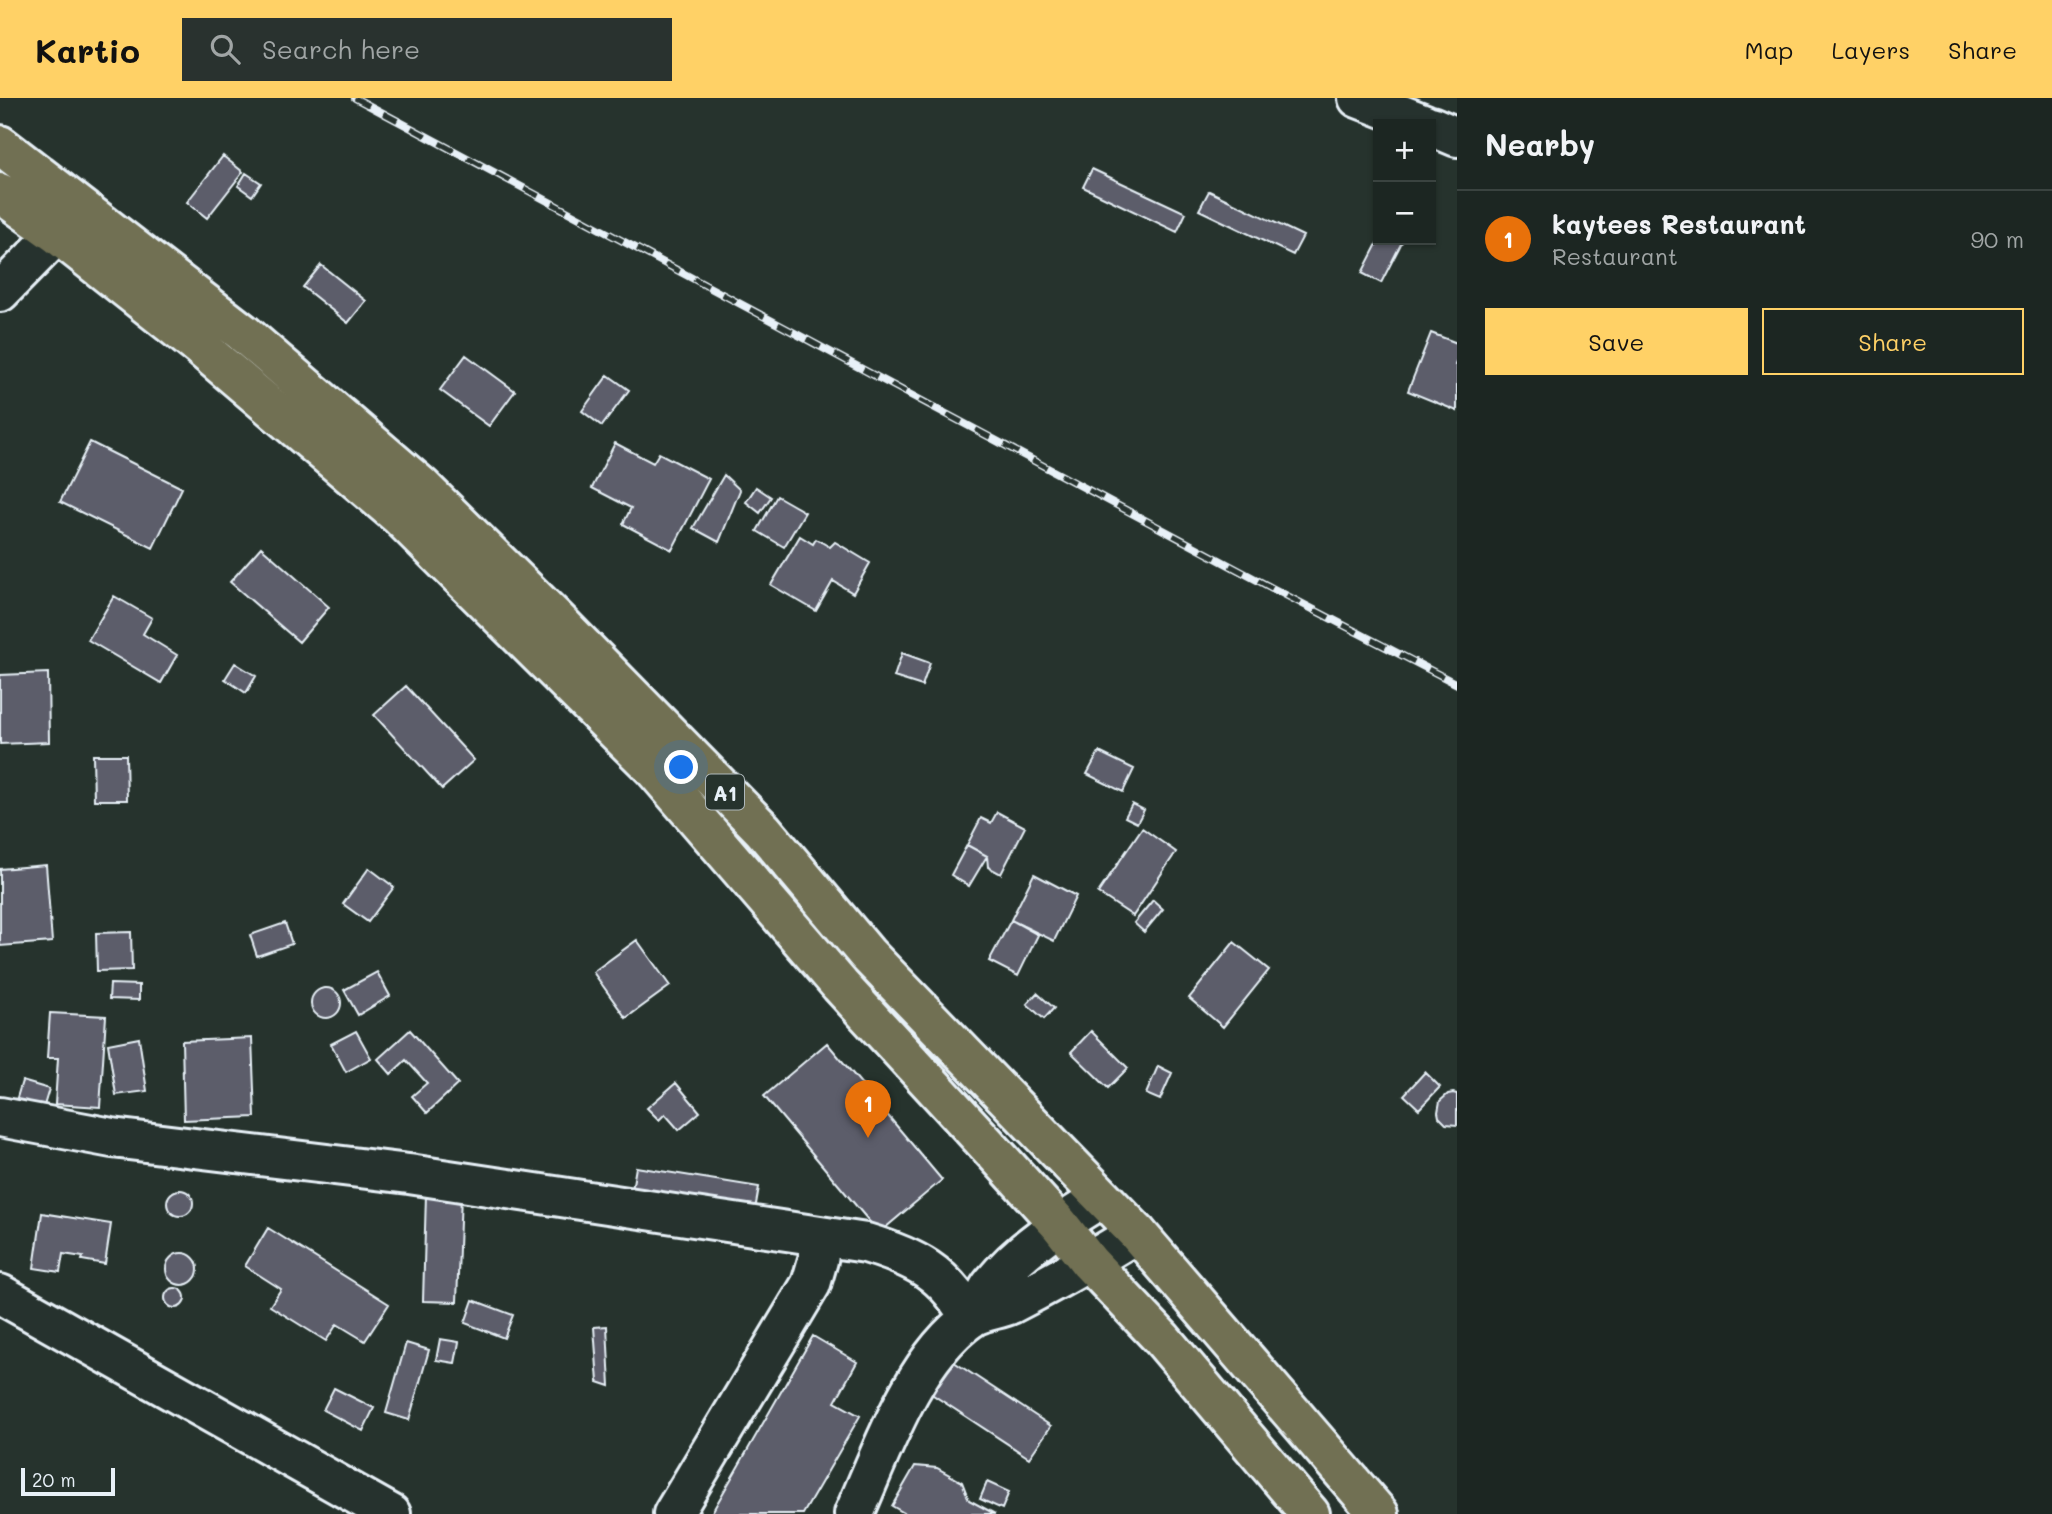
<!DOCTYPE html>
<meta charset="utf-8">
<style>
:root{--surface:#1c2622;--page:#29322f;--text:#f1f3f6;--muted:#a0a5a5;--line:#3a4340;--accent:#ffd166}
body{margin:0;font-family:Mali,sans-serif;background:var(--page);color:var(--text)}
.controls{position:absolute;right:21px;top:21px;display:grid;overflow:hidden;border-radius:0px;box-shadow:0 2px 5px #0004}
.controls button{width:63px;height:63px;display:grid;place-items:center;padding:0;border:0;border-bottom:2px solid var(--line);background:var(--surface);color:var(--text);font:35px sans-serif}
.scale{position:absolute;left:21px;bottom:18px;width:94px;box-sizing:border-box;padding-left:7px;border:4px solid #e8f1f8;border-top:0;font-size:19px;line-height:24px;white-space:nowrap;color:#e8f1f8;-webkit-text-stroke:5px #26332d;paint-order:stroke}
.you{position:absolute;left:682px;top:670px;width:24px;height:24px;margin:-18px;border:5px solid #fff;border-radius:50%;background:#1a73e8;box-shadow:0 0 0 10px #1a73e833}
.badge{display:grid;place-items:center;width:46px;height:46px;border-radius:50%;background:var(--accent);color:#fff;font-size:23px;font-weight:700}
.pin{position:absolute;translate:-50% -58px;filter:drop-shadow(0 2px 4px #0008)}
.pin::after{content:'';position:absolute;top:37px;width:24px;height:21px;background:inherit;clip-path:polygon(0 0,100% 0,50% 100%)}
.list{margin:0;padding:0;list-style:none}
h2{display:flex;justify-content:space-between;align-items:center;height:91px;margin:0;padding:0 28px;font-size:30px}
h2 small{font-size:23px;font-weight:400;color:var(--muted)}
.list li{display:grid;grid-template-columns:46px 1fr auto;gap:21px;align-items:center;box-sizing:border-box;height:98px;padding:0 28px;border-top:2px solid var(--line)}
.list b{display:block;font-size:26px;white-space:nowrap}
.list p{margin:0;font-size:23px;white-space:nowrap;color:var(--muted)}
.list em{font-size:23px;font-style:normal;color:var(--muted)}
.actions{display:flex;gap:14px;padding:21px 28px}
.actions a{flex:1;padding:16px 0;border:2px solid var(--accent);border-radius:0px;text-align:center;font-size:24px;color:var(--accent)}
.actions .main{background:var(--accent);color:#111}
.icon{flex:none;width:38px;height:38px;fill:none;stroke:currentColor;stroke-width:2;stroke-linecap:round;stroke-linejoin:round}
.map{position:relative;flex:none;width:1457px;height:1416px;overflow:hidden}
header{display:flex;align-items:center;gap:42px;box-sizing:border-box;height:98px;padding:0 35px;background:var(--accent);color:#111}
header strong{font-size:33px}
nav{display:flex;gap:38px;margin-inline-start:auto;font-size:24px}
.search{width:490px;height:63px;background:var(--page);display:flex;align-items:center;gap:18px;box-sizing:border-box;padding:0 24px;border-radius:0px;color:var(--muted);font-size:26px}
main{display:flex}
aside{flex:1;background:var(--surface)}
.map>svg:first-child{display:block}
</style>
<header>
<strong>Kartio</strong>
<div class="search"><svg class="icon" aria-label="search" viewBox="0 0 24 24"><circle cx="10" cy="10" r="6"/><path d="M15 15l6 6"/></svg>Search here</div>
<nav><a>Map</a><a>Layers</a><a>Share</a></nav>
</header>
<main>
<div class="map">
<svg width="1457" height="1416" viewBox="0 0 1457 1416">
<rect width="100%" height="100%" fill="#26332d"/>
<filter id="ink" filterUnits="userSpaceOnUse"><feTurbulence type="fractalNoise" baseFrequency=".0143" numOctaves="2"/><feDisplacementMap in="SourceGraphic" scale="14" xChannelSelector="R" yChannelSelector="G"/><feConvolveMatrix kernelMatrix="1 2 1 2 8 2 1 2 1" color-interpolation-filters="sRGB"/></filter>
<g filter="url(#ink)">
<!-- building -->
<path fill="#5c5d6a" stroke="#e8f1f8" stroke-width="2" d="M223,58L243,74L207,120L187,104Z
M1092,71L1186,115L1177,134L1083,89Z
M246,75L261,85L252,98L238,88Z
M1209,93L1303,138L1293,157L1199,112Z
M1379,142H1403L1381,185L1362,175Z
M321,167L366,203L348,225L303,189Z
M1431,235L1457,245V262L1455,267L1457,268V313L1408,293Z
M466,257L515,293L489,328L440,292Z
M608,277L629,292L602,328L582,313Z
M90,344L182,390L153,450L60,404Z
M615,345L653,365L659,355L709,381L672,452L623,426L631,410L592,390Z
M724,377L740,392L719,444L693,430Z
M756,389L771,399L760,415L746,404Z
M777,398L805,414L784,449L757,433Z
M800,438L813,446L816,441L830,449L835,444L870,465L853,495L833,483L816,513L771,487Z
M261,449L329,509L299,544L230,484Z
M114,498L152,520L143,536L177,557L161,585L88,542Z
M902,555L930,565L922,588L894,579Z
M235,565L256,578L246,595L225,581Z
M48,575L49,644L0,646V577Z
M406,588L474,662L442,691L374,617Z
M1099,654L1134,671L1123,694L1087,676Z
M93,657H126L127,702H94Z
M1132,706L1144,712L1137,725L1125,719Z
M997,714L1025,729L1001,776L988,769L987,758L967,747L981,720L991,725Z
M1142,730L1176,754L1133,818L1098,795Z
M967,747L987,758L969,788L951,777Z
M46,767L52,844L0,848V771Z
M369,770L394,789L368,824L343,806Z
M1034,776L1076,798L1054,843L1011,822Z
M1153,802L1163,811L1144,834L1134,825Z
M1011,822L1038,837L1018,878L989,863Z
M285,825L292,846L257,858L250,837Z
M131,834L132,872L97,873L96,835Z
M637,842L670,888L626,920L593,874Z
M1234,844L1269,872L1223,929L1189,900Z
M377,874L390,898L358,917L344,892Z
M110,886L139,887V902L109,901Z
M311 905a15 15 0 1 1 30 0a15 15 0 1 1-30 0Z
M1037,895L1054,910L1044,921L1027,906Z
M50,915L106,918L100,1009L55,1006L58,960H47Z
M410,932L458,986L427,1015L412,998L427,985L406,962L391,976L378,961Z
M356,933L371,960L346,974L331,946Z
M1091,933L1128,970L1108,990L1071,954Z
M139,940L147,993L116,997L108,946Z
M252,940L255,1019L184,1022L182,943Z
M827,945L942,1082L879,1135L764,998Z
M1158,968L1172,975L1160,1002L1146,996Z
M1425,974L1440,989L1419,1011L1404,997Z
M22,983L49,991L43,1011L16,1003Z
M676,985L700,1014L679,1032L665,1016L659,1022L647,1010Z
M1453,995L1457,996V1027L1446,1026L1439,1019L1438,1014L1440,1003L1448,996Z
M636,1069L759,1089L755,1112L632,1092Z
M167 1105a13 13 0 1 1 26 0a13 13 0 1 1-26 0Z
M426,1096H461L457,1204L423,1203Z
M42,1115L111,1126L105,1166L82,1162L83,1159L63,1156L60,1174L34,1170Z
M268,1130L389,1206L365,1243L337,1226L326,1243L270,1208L281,1191L245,1168Z
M166 1171a16 16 0 1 1 32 0a16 16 0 1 1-32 0Z
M165 1200a10 10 0 1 1 20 0a10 10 0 1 1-20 0Z
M473,1202L513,1217L504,1240L465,1225Z
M607,1228L610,1288L598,1284L594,1229Z
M813,1238L857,1264L835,1304L860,1318L803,1416H711Z
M440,1241L459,1244L455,1265L436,1262Z
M406,1245L429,1252L409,1322L386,1315Z
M948,1260L1051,1328L1029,1360L927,1293Z
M334,1290L374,1310L363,1333L323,1312Z
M915,1368L937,1370L962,1384L969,1402L995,1416H906L892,1408Z
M987,1384L1009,1394L1002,1411L980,1401Z"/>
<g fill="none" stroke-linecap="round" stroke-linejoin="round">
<!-- minor casing -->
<g stroke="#e8f1f8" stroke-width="44">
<path id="minor" d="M1358,0L1425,26
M1431,28L1457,39
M0,194L57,136
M0,1019L112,1040L409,1076L866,1145C915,1160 945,1174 970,1221
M0,1196L391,1416
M979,1216C982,1207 985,1194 992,1186C1021,1150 1062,1124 1102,1100
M673,1416L811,1186L818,1162L822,1139
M854,1416C882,1353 913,1261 971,1220C982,1212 998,1212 1011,1206C1054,1184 1096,1160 1137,1135"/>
</g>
<!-- highway casing -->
<g stroke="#e8f1f8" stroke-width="44">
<path id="highway" d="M0,47L242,234L422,389L557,522L763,732L867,856L1137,1135L1379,1416
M0,95L57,136L199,248L399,418L653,670L840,887L1002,1063L1059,1126L1089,1164L1162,1241L1310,1416"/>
</g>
<!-- minor -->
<use href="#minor" stroke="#26332d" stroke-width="38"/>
<!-- highway -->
<use href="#highway" stroke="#716f52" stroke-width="38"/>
<!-- rail casing -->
<g stroke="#e8f1f8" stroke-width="8">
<path id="rail" d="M355,0L1272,490L1457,586"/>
</g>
<!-- rail -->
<use href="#rail" stroke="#26332d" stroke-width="5" stroke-dasharray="16" stroke-linecap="butt"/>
</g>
</g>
<g text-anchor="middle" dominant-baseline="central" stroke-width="5" stroke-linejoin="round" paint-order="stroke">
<!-- shield labels -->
<rect fill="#26332d" stroke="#aeb8bb" stroke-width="2" x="706" y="676.5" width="38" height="35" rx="5"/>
<g font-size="21" font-weight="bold" fill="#e8f1f8">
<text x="725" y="694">A1</text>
</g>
</g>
</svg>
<div class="controls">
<button>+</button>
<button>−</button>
</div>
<div class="scale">20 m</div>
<div class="you"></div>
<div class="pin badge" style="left:868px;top:1040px;background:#e8710a">1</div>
</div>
<aside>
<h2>Nearby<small></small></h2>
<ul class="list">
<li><span class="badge" style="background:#e8710a">1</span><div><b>kaytees Restaurant</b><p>Restaurant</p></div><em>90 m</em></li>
</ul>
<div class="actions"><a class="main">Save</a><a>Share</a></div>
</aside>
</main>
